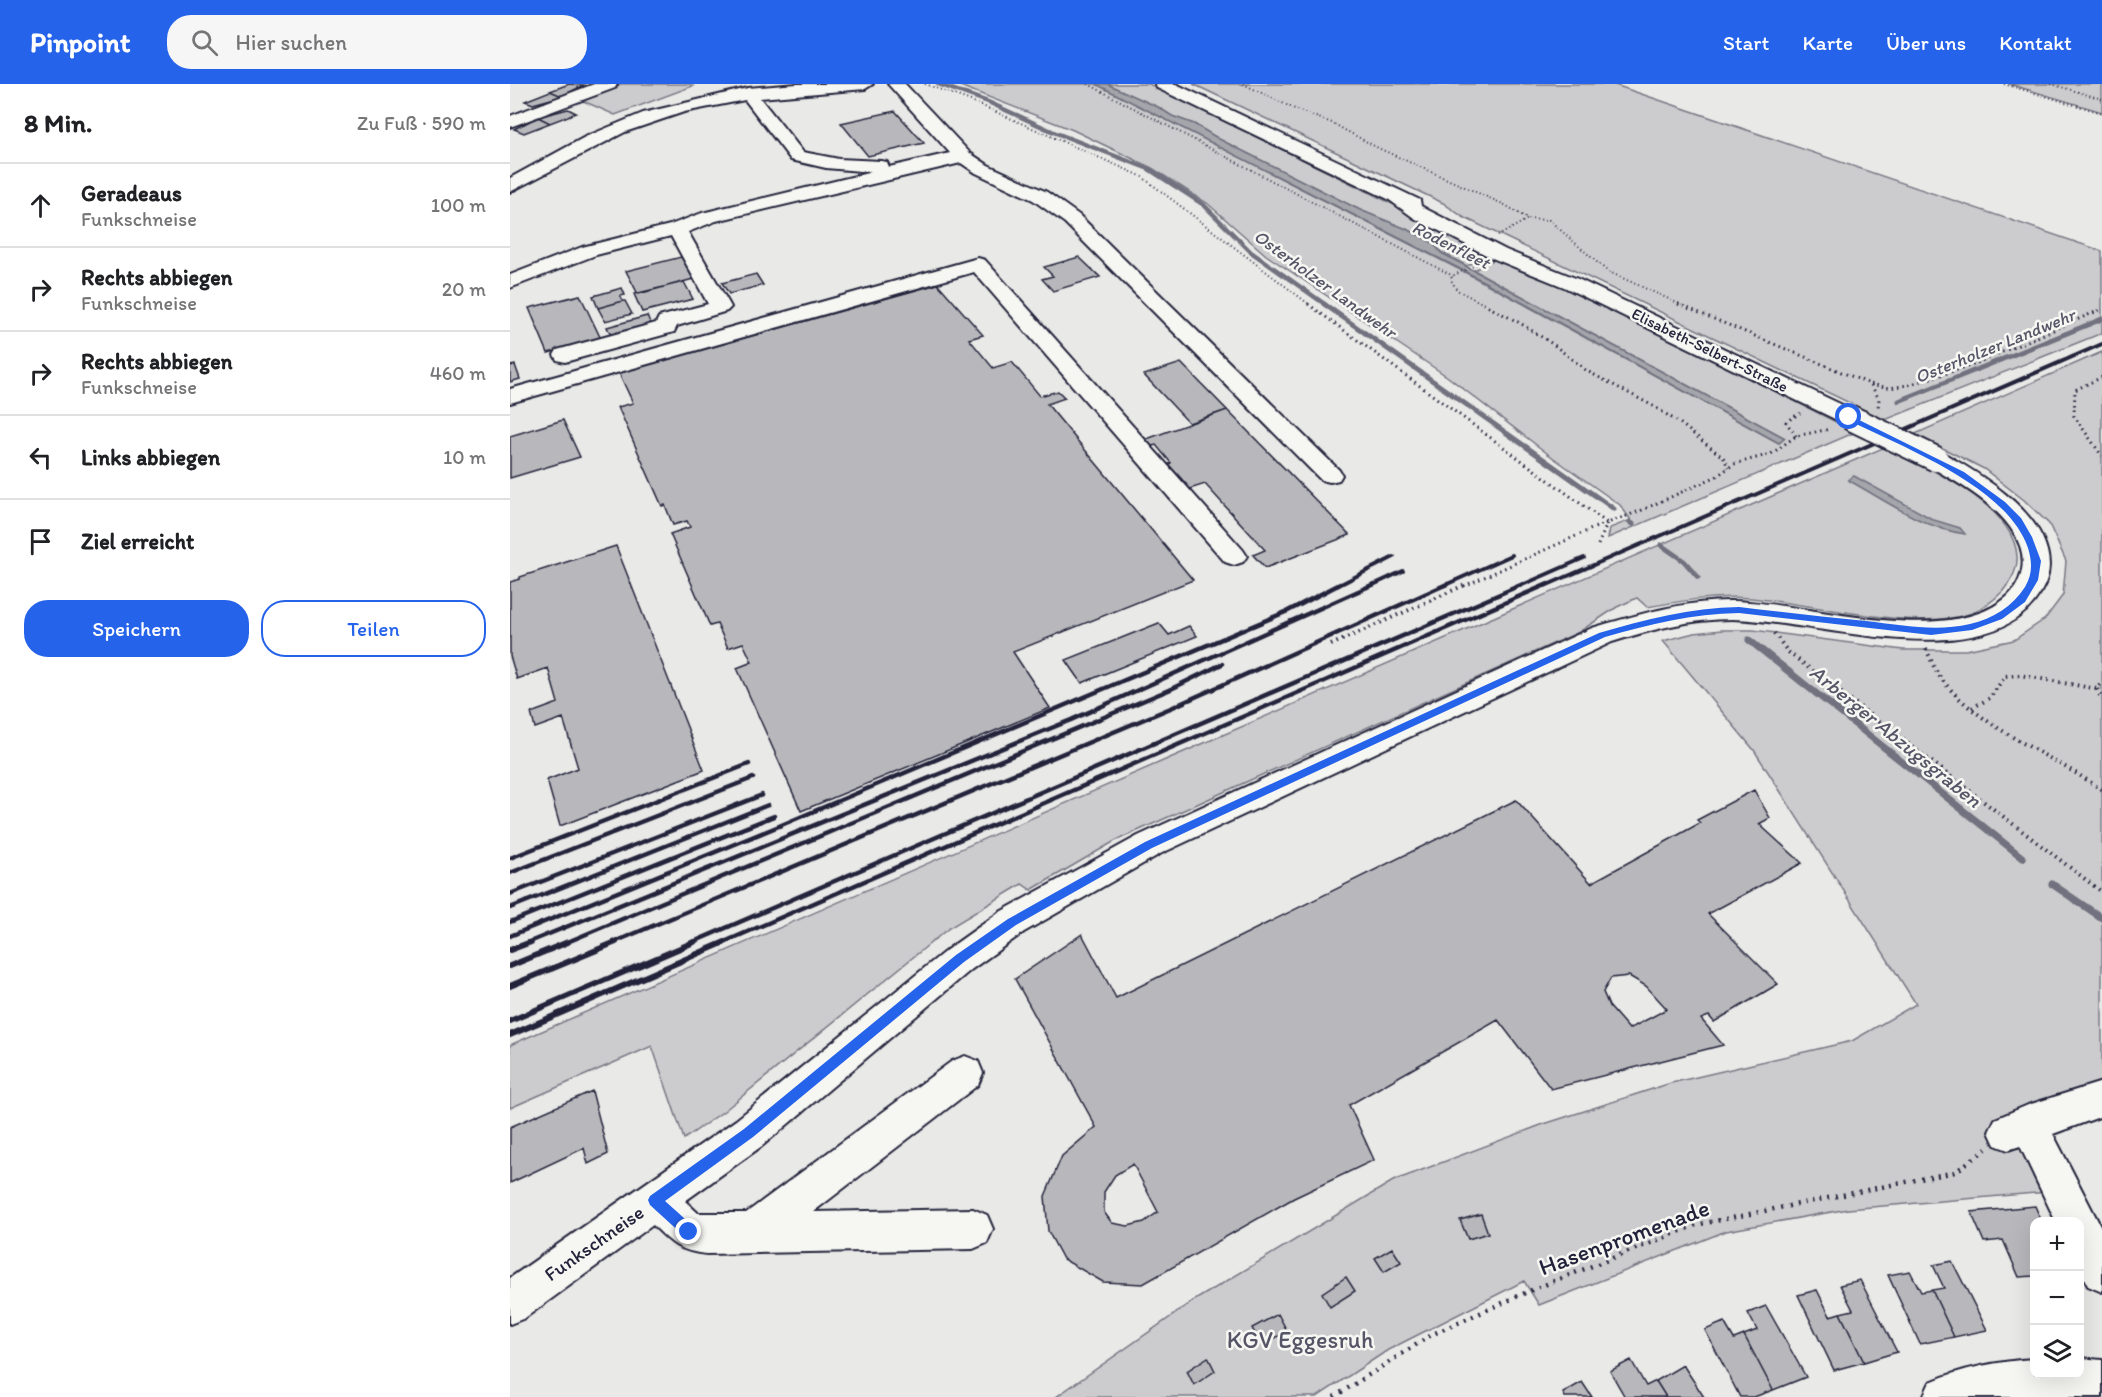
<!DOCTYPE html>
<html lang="de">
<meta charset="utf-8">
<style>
:root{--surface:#fff;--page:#f6f6f6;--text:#202124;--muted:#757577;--line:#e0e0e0;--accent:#2563eb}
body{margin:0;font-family:Itim,sans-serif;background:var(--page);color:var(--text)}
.controls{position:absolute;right:18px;bottom:18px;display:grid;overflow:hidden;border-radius:12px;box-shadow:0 6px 24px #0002}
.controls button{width:54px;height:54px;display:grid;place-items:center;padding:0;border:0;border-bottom:2px solid var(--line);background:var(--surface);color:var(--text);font:30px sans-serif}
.stop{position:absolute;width:18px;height:18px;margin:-14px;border:4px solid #2563eb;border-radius:50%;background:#fff}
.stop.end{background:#2563eb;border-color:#fff;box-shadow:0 2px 6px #0008}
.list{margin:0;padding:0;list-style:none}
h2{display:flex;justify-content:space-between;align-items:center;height:78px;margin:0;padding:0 24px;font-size:26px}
h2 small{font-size:20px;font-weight:400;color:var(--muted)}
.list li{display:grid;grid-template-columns:39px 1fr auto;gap:18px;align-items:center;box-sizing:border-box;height:84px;padding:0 24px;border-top:2px solid var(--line)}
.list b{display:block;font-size:22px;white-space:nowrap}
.list p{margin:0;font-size:20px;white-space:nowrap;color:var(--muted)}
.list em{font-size:20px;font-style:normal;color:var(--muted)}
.actions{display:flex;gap:12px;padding:18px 24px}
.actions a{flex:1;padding:14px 0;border:2px solid var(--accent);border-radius:24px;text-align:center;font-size:21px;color:var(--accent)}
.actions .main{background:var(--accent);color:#fff}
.icon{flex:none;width:33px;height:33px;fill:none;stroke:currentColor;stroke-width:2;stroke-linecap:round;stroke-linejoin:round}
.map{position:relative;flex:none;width:1592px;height:1313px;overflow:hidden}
header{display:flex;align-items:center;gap:36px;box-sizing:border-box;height:84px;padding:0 30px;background:var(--accent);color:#fff}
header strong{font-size:28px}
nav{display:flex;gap:33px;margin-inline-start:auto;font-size:21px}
.search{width:420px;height:54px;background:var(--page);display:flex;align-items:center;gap:15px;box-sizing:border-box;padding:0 21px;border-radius:24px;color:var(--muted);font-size:22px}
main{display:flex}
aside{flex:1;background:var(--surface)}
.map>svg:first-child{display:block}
</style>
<header>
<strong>Pinpoint</strong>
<div class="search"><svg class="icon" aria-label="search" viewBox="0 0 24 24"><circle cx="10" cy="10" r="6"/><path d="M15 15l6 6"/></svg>Hier suchen</div>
<nav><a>Start</a><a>Karte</a><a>Über uns</a><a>Kontakt</a></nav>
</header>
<main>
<aside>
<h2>8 Min.<small>Zu Fuß · 590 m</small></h2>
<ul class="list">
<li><svg class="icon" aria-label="ahead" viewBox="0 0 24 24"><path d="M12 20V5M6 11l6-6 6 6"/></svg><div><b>Geradeaus</b><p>Funkschneise</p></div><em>100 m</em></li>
<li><svg class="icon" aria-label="right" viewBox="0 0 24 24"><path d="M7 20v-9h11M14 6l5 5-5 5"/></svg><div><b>Rechts abbiegen</b><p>Funkschneise</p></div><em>20 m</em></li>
<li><svg class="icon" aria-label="right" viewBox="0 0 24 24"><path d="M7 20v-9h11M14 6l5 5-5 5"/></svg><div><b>Rechts abbiegen</b><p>Funkschneise</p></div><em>460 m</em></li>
<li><svg class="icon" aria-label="left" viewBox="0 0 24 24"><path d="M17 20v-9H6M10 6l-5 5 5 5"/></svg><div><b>Links abbiegen</b></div><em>10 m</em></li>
<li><svg class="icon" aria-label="arrive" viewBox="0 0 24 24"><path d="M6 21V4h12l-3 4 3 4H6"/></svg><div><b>Ziel erreicht</b></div></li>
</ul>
<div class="actions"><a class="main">Speichern</a><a>Teilen</a></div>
</aside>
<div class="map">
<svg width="1592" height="1313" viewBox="0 0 1592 1313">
<rect width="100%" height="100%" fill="#e9e9e7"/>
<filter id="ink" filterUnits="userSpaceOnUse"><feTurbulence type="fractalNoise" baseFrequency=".0167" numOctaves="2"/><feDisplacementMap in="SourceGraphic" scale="12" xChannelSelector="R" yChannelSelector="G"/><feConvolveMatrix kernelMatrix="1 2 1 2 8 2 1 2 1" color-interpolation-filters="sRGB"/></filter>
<g filter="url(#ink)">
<!-- green -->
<path fill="#ccccce" stroke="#777784" stroke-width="1.5" d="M111,0H179L183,2L105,31L71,16Z
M445,0H586L960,191L1269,359L1275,354L964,186L989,173L1054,202L1346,348L1098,454L1100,444L1121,436L1110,421L1038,370L938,293L756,171L697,119L642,84L563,46Z
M597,0H639L982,169L957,182L931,168L923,159L899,146L850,126L709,55L684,40L662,32L648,23Z
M683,0H1102L1592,167V249L1375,336L953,133L933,119Z
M1499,0H1592V28Z
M1592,268V1023L1525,1042L1538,1108L1338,1125L1216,1147L1029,1221L1014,1197L878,1266L807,1313H546L685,1216L883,1097L1031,1041L1161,999L1342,957L1406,920L1244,666L1153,557L1184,549L1212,546H1243L1393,566H1456L1504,556L1535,535L1553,511L1556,477L1539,440L1514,416L1474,385L1405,350Z
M1375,363C1416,383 1503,419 1507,472C1508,486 1501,497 1492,508C1484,516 1473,524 1462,529C1408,549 1300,519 1241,514C1206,511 1171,517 1137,523L1127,514L1107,523L1069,548L605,757L521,806L512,800L439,844L214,1027L174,1055L142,962L0,1024V961C459,763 916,561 1375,363Z"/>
<!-- water -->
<path fill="#a5a5ac" stroke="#71717f" stroke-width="1.5" d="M586,0H597L648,23L662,32L684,40L709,55L850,126L899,146L923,159L931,169L1275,354L1269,359L960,190Z
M1344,392L1424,436L1450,444L1455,450C1412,444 1375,416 1338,396Z"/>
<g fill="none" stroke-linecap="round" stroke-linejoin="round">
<!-- stream-far2 -->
<path stroke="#71717f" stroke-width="4.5" d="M428,0L478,18L546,49L639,85L694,121L741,168L816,221"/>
<!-- stream-far1 -->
<path stroke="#71717f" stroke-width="5" d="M814,220L1104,425
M1389,317L1592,235
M1120,438L1123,440
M1151,461L1174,477L1188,493"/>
<!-- stream -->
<path stroke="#71717f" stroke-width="7" d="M1239,556L1513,774
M1542,800L1592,834"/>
</g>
<!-- building -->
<path fill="#b8b8bc" stroke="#22223b" stroke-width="1.5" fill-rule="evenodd" d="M59,0L74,1L52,12L40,7Z
M40,7L52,12L23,20L15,17Z
M58,25L66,29L40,39L28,33Z
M385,27L414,59L358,72L331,39Z
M28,33L40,39L14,49L4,45Z
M175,172L187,194L128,210L116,187Z
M569,173L590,193L543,207L532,195L543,192L534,183Z
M246,190L253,201L219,210L212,199Z
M174,198L183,215L132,228L124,210Z
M428,200L473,251L459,255L483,284L502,278L530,312L548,307L555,314L537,320L683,496L503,568L540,624L291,727L227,584L242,578L233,559L218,564L207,540L200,542L160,450L180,443L177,437L163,441L155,421L152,422L108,323L123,319L109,289Z
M112,204L115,211L110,212L113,217L88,224L83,212Z
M70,211L91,255L38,269L19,224Z
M113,217H115L122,230L95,237L88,224Z
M137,232L141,240L101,251L97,243Z
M671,279L717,326L679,339L634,291Z
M5,281L10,295L0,298V282Z
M717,326L840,451L755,484L743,471L755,466L695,400L680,405L658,380L661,379L646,361L638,363L631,357Z
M53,336L70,373L0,394V352Z
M106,462L194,686L50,742L37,696L68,684L53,634L25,644L21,629L48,619L38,584L7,595L0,572V498L10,495V493Z
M649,539L659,551L679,542L687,552L572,599L556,576Z
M1244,706L1260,734L1249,740L1292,779L1198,830L1268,900L1204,938L1199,932L1191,935L1213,961L1041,1005L988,936L839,1021L864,1076L784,1114L633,1200L593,1198L553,1175L538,1147L535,1112L552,1072L586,1043L505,895L572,850L606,914L1006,716L1081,799L1190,739L1187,736ZM1119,892L1136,902L1157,925L1119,945L1099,922L1093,908L1101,894ZM623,1080L648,1128L634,1138L618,1142L602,1139L594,1128V1108L605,1091Z
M82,1007L98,1070L78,1080L74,1064L0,1099V1043Z
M1525,1122L1532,1138H1524V1192L1509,1193L1493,1156L1474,1158L1461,1128Z
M971,1130L978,1149L958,1155L950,1136Z
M882,1164L891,1178L874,1188L865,1174Z
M1442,1177L1477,1246L1444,1253L1422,1206L1434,1204L1423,1181Z
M1400,1187L1411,1208L1422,1206L1444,1253L1410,1260L1378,1191Z
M836,1193L845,1207L820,1223L812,1209Z
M1350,1196L1387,1268L1354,1278L1330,1229L1343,1226L1330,1201Z
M1307,1206L1320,1232L1330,1229L1354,1278L1324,1286L1288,1211Z
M1256,1222L1296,1293L1263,1306L1234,1251L1247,1246L1238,1229Z
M768,1230L777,1247L752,1262L742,1244Z
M1214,1238L1224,1255L1234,1251L1263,1306L1244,1313H1230L1195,1246Z
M698,1273L705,1287L684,1301L677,1287Z
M1121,1276L1136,1302L1146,1297L1156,1313H1115L1100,1287Z
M1173,1281L1194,1313H1156L1146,1297Z
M1072,1298L1082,1313H1055L1053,1309Z"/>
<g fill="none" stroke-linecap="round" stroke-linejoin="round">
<!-- minor casing -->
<g stroke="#22223b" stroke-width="4">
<path id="minor" d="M84,0H107L105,4L0,43V32Z
M287,0H363L355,5L250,14L293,68L329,75L371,77L377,78L379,83L440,69L378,0H395L460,69L478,81L537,108L569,131L829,386L832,391L829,396L820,398L811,396L555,139L523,116L466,89L451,79L206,137L178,148L221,223L217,227L167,242L164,248L55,278L47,276L44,271L47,266L146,239L149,233L198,220L161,152L86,171L0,204V191L72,163L160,141L192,129L362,88L316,84L281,76L235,16L174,28L115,48L0,108V94L75,53L133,29L238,4Z
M645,0H666L910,116L911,122L918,126L996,166L1068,195L1347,328L1351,333L1347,338L1339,340L1331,338L1054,203L982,174L904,134L878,115L647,4Z
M468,174L475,176L733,466L737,472L733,478L724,481L715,478L464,188L0,319V305Z
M1426,368L1435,370C1473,392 1538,430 1539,481C1539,495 1532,508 1524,518C1467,591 1300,536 1222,535C1180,535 1141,546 1102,558L650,770L514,848L462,885L252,1062L175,1117L188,1129H236L442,977L455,972L468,977L473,989L468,1001L303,1128L463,1125L477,1131L483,1145L477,1159L463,1165L197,1170C169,1167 162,1160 143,1141L15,1234L0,1240V1194L226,1036L438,865L490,828L628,752L1082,544C1127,531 1172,517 1220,517C1295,517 1437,567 1498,512C1512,499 1516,479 1510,462C1500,433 1468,411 1443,396C1433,390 1420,384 1414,375L1417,370Z
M1592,998V1032L1543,1050L1592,1145V1208L1578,1202L1570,1186V1138H1546L1510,1062L1498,1066L1485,1061L1479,1048L1485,1035L1518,1021Z
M1570,1274L1592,1276V1313H1413L1420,1298C1453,1284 1489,1277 1524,1275V1290H1570Z"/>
</g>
<!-- path-far3 -->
<path stroke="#22223b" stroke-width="2" stroke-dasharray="1 3" stroke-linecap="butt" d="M415,0L461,17L631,92L800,221
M578,0L943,192
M733,0L787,26L822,39L868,64L995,121L1018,135L1039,136L1097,187L1172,221
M1494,0L1592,29
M1541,0L1592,15
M988,152L1018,135
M970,179L942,192L941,196L947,206L976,221"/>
<!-- path-far2 -->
<path stroke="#22223b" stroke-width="3" stroke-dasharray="1.5 4" stroke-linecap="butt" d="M798,220L1097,439
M973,220L1010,239L1044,261L1077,287L1145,323L1171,340L1215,375L1218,384
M1168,220L1360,300L1380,304L1398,301L1460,282L1592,225
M1592,293L1565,306L1564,332L1592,372
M1361,301L1369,315L1368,324
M1286,352L1276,338L1290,329
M1088,461L1097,440
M954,502L1084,444L1130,427L1207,392L1224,380L1261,370L1286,352L1320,345"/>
<!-- path-far1 -->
<path stroke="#22223b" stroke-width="4" stroke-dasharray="1.5 4.5" stroke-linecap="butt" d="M1264,549L1278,568L1592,808
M821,561L957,500
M1416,565C1420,573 1423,582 1428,590C1464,642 1541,670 1592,706
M1587,605L1592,616
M1462,624L1480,614L1495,592L1510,591L1587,605L1592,598"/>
<!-- path -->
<path stroke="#22223b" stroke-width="4.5" stroke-dasharray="2 6" stroke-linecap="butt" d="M824,1313L923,1250L1024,1205L1186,1141L1445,1088L1476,1065"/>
<!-- minor -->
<use href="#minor" fill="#f6f6f2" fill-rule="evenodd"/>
<!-- rail-far2 -->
<path stroke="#22223b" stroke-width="4" d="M827,502L884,473
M861,502L893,487
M933,502L1002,471
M1010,502L1074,474
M1035,502L1592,260"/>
<!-- rail-far1 -->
<path stroke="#22223b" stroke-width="4.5" d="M0,774L239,680
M0,789L243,694
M0,810L252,711
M0,824L258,721
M0,838L264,732
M0,852L269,742L778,527L830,500
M17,859L561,636L864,500
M55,859L661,605L712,580
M102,859L663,623L937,500
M181,859L1013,500
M212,859L1038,500"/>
<!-- rail -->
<path stroke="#22223b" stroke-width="6" d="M0,866L21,858
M0,882L58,858
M0,902L106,858
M0,937L184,858
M0,951L215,858"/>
<!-- minor-bridge casing -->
<g stroke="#22223b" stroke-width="28" stroke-linecap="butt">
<path id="minor-bridge" d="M1339,333L1426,375"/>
</g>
<!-- minor-bridge -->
<use href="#minor-bridge" stroke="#f6f6f2" stroke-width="24"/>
</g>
</g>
<!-- route -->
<path fill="#2563eb" d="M1339,331L1454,388L1495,418L1511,434L1522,453L1531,477L1528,496L1515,518L1492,535L1462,546L1421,551L1229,529C1182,530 1140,540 1095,553L642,764L506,841L454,878L243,1053L155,1117L184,1143L186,1148L184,1152L179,1154L174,1152L140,1121L138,1116L140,1112L234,1045L446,871L498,835L635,758L1089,549C1136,535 1180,524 1229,523C1271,528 1313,533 1356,537C1391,541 1426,548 1460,540C1483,535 1503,522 1515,503C1523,490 1522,477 1518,464C1497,402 1392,363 1336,335V332Z"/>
<g text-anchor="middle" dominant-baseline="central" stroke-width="5" stroke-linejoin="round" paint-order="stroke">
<!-- far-street labels -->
<g font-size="16" fill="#22223b" stroke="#f6f6f2">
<text transform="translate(1200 266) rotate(26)">Elisabeth-Selbert-Straße</text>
</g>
<!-- far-water labels -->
<g font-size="18" font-style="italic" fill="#565668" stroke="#f6f6f2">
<text transform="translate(941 161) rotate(27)">Rodenfleet</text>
<text transform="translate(815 200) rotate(36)">Osterholzer Landwehr</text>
<text transform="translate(1485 262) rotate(-22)">Osterholzer Landwehr</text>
</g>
<!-- street labels -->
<g font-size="20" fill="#22223b" stroke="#f6f6f2">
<text transform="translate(84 1159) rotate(-35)">Funkschneise</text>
</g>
<!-- water labels -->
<g font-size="21" font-style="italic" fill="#565668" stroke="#f6f6f2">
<text transform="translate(1386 652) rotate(39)">Arberger Abzugsgraben</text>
</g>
<!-- near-street labels -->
<g font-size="24" fill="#22223b" stroke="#f6f6f2">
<text transform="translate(1114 1153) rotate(-20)">Hasenpromenade</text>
</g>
<!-- near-park labels -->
<g font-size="24" fill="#555567" stroke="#f6f6f2">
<text x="790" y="1255">KGV Eggesruh</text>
</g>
</g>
</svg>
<div class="controls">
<button>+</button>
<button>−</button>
<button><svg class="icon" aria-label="layers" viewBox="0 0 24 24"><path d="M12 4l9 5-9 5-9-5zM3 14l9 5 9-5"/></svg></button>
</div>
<div class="stop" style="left:1339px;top:333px"></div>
<div class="stop end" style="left:179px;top:1148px"></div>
</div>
</main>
